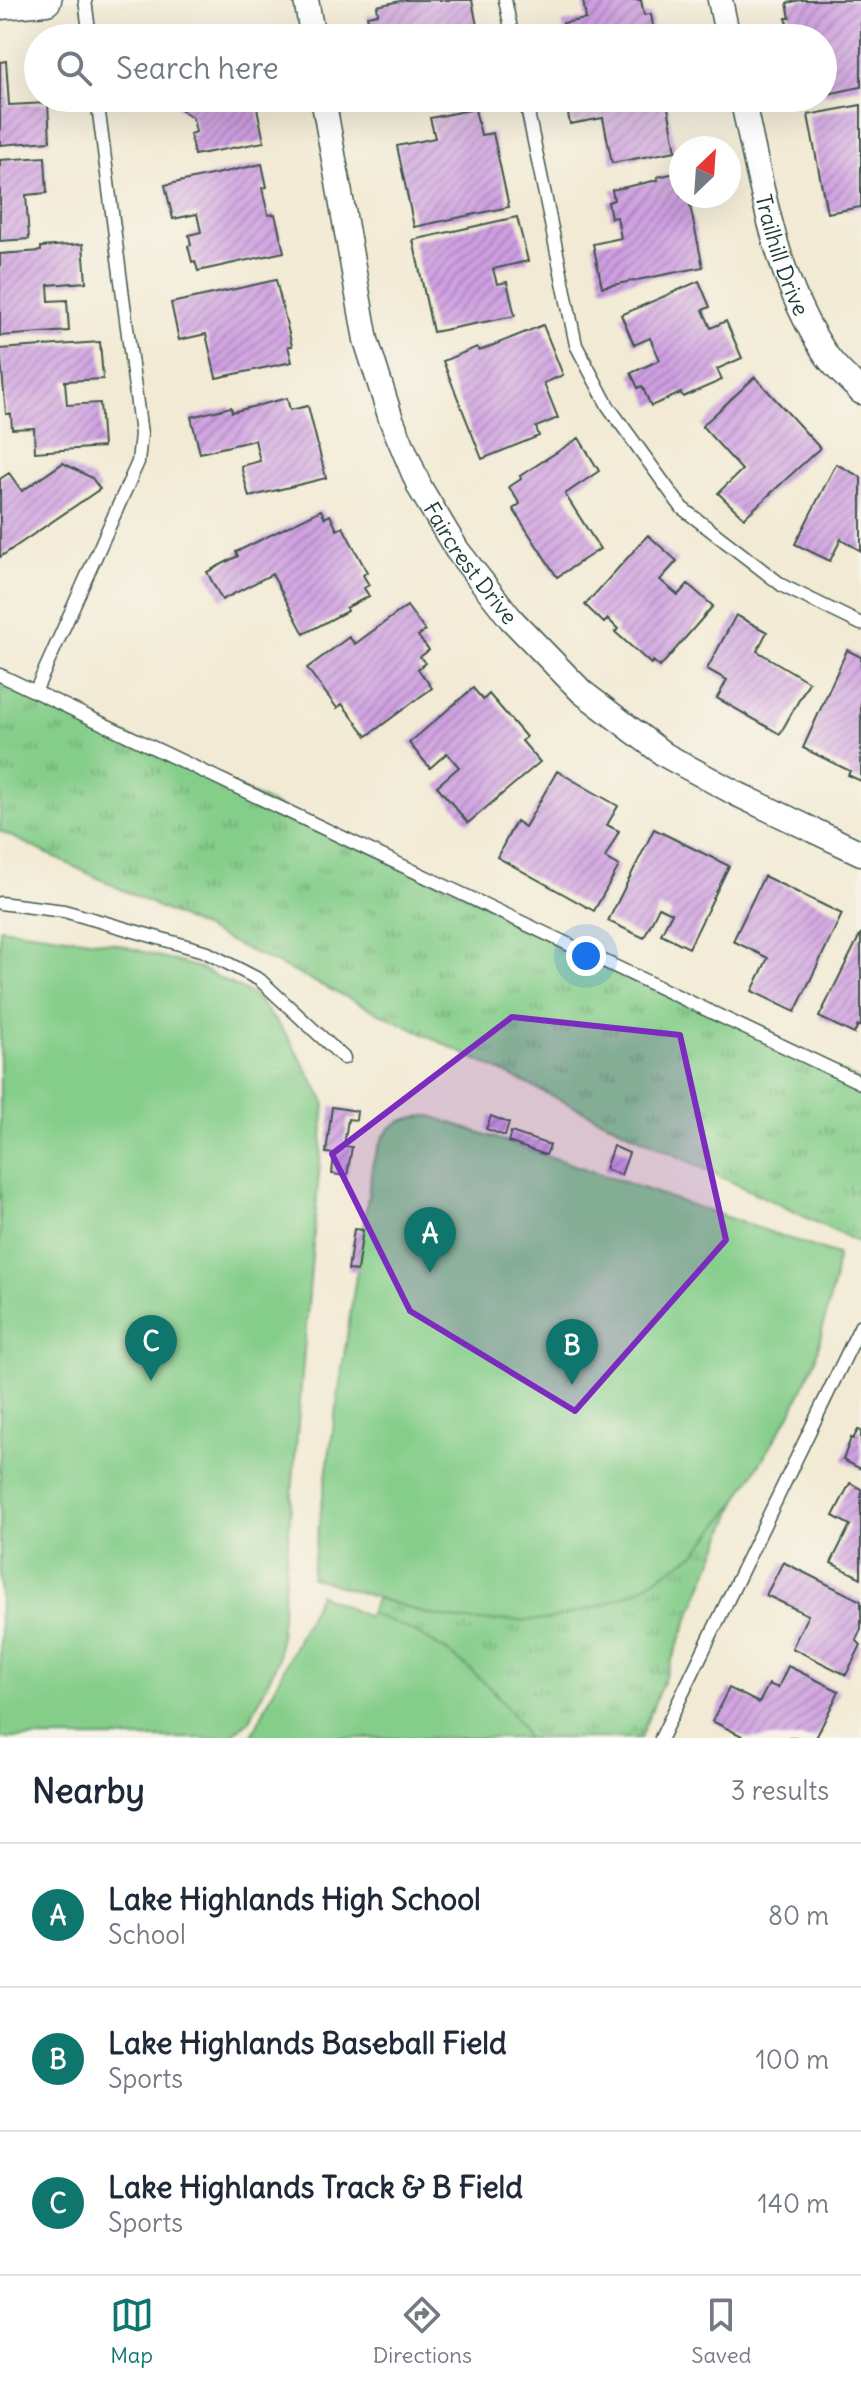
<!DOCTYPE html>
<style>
:root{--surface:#fff;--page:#f2f2f3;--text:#1f2937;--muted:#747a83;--line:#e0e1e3;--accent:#0f766e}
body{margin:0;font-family:Delius,sans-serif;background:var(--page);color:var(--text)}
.compass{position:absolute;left:669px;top:136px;width:72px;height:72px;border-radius:50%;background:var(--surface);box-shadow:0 8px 32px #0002;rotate:25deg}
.you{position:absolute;left:586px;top:956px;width:28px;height:28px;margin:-20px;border:6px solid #fff;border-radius:50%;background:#1a73e8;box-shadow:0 0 0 12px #1a73e833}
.badge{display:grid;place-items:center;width:52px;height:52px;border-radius:50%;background:var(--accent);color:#fff;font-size:26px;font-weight:700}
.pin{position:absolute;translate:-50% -66px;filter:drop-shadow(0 2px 4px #0008)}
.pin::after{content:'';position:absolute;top:42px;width:28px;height:24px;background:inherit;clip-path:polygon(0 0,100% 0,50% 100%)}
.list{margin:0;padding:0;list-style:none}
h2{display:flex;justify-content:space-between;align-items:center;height:104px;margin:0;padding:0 32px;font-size:34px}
h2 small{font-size:26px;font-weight:400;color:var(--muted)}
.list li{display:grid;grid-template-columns:52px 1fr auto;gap:24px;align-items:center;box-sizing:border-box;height:144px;padding:0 32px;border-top:2px solid var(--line)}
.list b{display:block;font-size:30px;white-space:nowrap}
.list p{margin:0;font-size:26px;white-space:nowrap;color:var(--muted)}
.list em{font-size:26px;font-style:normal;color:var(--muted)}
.icon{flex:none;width:44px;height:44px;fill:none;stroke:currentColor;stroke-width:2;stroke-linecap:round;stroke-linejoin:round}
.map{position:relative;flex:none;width:861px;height:1738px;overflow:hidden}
.search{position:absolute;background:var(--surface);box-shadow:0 8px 32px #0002;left:24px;right:24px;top:24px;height:88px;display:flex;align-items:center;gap:20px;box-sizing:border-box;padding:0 28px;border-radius:44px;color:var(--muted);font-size:30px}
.sheet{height:536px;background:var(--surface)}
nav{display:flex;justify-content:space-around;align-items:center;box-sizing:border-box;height:112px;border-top:2px solid var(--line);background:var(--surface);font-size:22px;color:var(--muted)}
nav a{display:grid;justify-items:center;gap:4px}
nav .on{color:var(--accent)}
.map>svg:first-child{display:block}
</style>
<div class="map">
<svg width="861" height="1738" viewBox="0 0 861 1738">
<defs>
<pattern id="grass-tufts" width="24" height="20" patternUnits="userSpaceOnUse" patternTransform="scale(2)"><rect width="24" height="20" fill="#85ce8a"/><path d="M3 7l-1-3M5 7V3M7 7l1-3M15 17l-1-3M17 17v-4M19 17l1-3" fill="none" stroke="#6ca872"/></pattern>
<pattern id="building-hatch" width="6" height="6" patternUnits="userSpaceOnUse" patternTransform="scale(2)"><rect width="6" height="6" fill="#ce9ee1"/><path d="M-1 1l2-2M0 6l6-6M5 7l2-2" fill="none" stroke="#a782b7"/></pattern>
</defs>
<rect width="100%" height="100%" fill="#f7f3e8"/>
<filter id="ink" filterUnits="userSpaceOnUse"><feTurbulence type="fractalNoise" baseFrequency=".0125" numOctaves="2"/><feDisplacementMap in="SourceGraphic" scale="16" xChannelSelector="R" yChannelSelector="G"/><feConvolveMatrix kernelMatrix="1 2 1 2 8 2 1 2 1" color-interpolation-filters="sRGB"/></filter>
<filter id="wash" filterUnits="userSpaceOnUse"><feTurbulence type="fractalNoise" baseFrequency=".006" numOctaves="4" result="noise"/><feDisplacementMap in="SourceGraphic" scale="32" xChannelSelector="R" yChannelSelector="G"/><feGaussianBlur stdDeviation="1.8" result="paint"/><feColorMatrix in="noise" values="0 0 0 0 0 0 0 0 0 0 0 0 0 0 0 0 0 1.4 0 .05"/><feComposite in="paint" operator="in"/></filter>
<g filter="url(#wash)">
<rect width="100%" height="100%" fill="#f2ead4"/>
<!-- grass -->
<path fill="url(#grass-tufts)" stroke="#52865f" stroke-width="2" d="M0,676L861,1081V1244L0,831Z
M737,1501L640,1738H526L495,1692L369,1613L377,1598L428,1614L707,1540Z"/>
<!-- pitch -->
<path fill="#85ce8a" stroke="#52865f" stroke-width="2" d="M0,928L113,943L199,968L255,996L288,1037L325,1102L278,1660L250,1720L228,1738H0Z
M431,1116L837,1255L835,1277L815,1361L793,1409L737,1501L696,1553L636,1591L603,1605L547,1620L465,1621L428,1614L311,1577L373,1162C384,1128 394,1117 431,1116Z
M319,1594L367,1617L369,1613C425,1632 474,1664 510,1712C516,1720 523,1728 526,1738H251Z"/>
<g id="blocks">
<!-- building -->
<path fill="url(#building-hatch)" d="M405,0H472L477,26L444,33L445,38H372L367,16L378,14L377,6Z
M583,0H641L644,15L651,14L655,38H564L563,23L586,19Z
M801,0H861V87L823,95V38H791L786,18H790L787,3Z
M242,29L244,38H203V36Z
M6,61L9,105L48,103L50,141L0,145V62Z
M165,98H255L264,142L194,155L190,134L196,132L193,118Z
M565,98H668L669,102H667L676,151L612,163L603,118L570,124Z
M861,105V207L827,213L808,115Z
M475,109L481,135L493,133L509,207L414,227L397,146L435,138L430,118Z
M45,157L47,193L26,195L29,239L0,241V160Z
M262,164L267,187L262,188L268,215L275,214L284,252L198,271L195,261L192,262L188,246L191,245L189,235L201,232L197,214L173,219L165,185Z
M681,172V196H688L703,267L602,287L593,244L621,238L617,217L611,218L608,202L614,200L612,190L658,180L657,177Z
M517,217L528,261L493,269L497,284L507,282L515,316L433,332L413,240Z
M83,244L86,282L48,285L49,301L67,300L69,331L0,336V254L41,251V247Z
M276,280L292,346H288L292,362L216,378L206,334L179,340L171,303Z
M699,281L710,307L703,310L711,328L726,321L742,358L717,369L722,380L683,397L681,393L651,406L642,386L638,388L631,373L660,360L650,338L634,345L621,315Z
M543,325L563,375L544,383L558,418L536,427L539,436L482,459L443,361L477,347L479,351Z
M100,342L103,379L65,381L67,405L100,403L103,447L35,452L34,428L12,429L11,414H6L0,349Z
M755,377L820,448L744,518L718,493L742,470L702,426Z
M287,398L290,410L308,406L326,478L249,497L241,466L260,461L255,440L200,453L191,417L231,407L232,412Z
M579,438L599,471L565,494L600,549L557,577L513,509L520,504L509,487L521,479L520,476Z
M63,463L92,478L100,489L0,557V479L9,473L22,491Z
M836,464L861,477V551L841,539L830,561L795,544Z
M321,510L325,518L330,515L337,530L343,527L367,572L363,575L369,585L364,588L369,596L346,608L347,611L304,634L272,574L222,600L207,572L238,556L236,552Z
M648,535L677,561L660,580L678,595L688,584L713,606L660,667L653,661L651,664L615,632L618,629L608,619L604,623L585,605Z
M407,606L425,631L418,636L429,650L420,657L425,663L418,669L432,688L367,736L342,704L337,708L307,668L349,637L355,644Z
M736,615L767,632L757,651L809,682L780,734L717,698L727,680L707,669Z
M847,650L861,657V781L848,775L850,771L803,748Z
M473,688L483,700L489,694L526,737L522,741L540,762L468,823L437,786L459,767L447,753L430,768L409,743Z
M557,771L618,806L607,825L619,831L605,858L619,866L594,911L497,857L516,821L525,827Z
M654,829L729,866L689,948L661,934L672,913L659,907L644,938L608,921Z
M764,876L842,914L795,1012L752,991L768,958L733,941Z
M861,933V1027L858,1025L854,1034L819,1017Z
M332,1107L357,1111L356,1120L348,1119L344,1146L352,1147L347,1176L332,1174L334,1154L326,1153Z
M491,1116L509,1123L505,1136L486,1129Z
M511,1132L550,1145L546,1155L508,1142Z
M613,1146L629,1153L621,1175L605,1169Z
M354,1229L363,1230L357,1271L348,1270Z
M858,1430L861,1431V1469L843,1460L851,1438L853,1439Z
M850,1483L861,1489V1578L831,1563L850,1525L833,1516Z
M783,1562L861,1601V1629L856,1640L861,1645L846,1675L792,1648L808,1615L766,1595Z
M788,1666L839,1691L816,1738H746L712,1721L729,1688L759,1703L769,1684L778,1688Z"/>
</g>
</g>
<g filter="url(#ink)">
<use href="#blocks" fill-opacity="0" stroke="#3f574c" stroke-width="2"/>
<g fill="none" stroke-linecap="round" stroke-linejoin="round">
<!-- service casing -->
<g stroke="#3f574c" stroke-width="15">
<path id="service" d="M85,0L90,38
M505,0L513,38
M525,98L576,345L608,406L682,508L783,586L861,624
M0,675L861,1083
M35,692L138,462L141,434L97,98
M0,903L64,911L204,951L260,980L344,1058
M661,1738L861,1325"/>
</g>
<!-- minor casing -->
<g stroke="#3f574c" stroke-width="27">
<g id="minor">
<path d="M306,0L313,38"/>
<path d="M720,0L728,38"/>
<path id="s1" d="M323,98L366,340L391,419L420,488L457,550L511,619L582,692L665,755L737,794L861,853"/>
<path id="s2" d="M742,98C762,186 775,280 827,356C836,369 850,380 861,392"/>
</g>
</g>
<!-- tertiary casing -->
<g stroke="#3f574c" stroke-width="33">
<path id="tertiary" d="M0,4L46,0"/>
</g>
<!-- service -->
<use href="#service" stroke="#fff" stroke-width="12"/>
<!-- minor -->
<use href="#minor" stroke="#fff" stroke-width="24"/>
<!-- tertiary -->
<use href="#tertiary" stroke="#fff" stroke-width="30"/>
</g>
</g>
<!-- marked area -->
<path fill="#7b2cbf" fill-opacity="0.2" stroke="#7b2cbf" stroke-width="6" stroke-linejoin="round" d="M512,1017L680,1035L726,1240L575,1411L410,1311L332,1154Z"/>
<g text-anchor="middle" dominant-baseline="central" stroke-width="6" stroke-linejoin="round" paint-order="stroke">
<!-- street labels -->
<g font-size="22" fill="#1f3d34" stroke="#f7f3e8">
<text stroke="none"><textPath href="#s2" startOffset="162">Trailhill Drive</textPath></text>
<text stroke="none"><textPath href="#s1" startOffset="494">Faircrest Drive</textPath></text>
</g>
</g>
</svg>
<svg class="compass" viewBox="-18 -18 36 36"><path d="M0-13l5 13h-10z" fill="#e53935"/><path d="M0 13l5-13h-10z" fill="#747a83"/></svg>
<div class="you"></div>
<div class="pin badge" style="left:430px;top:1273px">A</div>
<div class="pin badge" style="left:572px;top:1385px">B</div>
<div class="pin badge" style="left:151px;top:1381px">C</div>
<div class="search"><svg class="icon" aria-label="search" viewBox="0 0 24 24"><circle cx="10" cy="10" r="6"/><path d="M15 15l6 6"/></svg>Search here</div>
</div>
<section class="sheet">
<h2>Nearby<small>3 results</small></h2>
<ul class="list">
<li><span class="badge">A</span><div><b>Lake Highlands High School</b><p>School</p></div><em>80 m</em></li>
<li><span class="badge">B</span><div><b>Lake Highlands Baseball Field</b><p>Sports</p></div><em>100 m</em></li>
<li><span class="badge">C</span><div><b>Lake Highlands Track &amp; B Field</b><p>Sports</p></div><em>140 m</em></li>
</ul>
</section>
<nav>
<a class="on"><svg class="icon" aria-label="map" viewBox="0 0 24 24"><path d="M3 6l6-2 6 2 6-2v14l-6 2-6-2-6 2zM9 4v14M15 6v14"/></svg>Map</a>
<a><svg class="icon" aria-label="directions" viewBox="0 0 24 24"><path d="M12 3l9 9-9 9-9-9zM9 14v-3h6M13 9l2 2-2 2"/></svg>Directions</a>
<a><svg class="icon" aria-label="saved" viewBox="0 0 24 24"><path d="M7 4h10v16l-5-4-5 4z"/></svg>Saved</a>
</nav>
